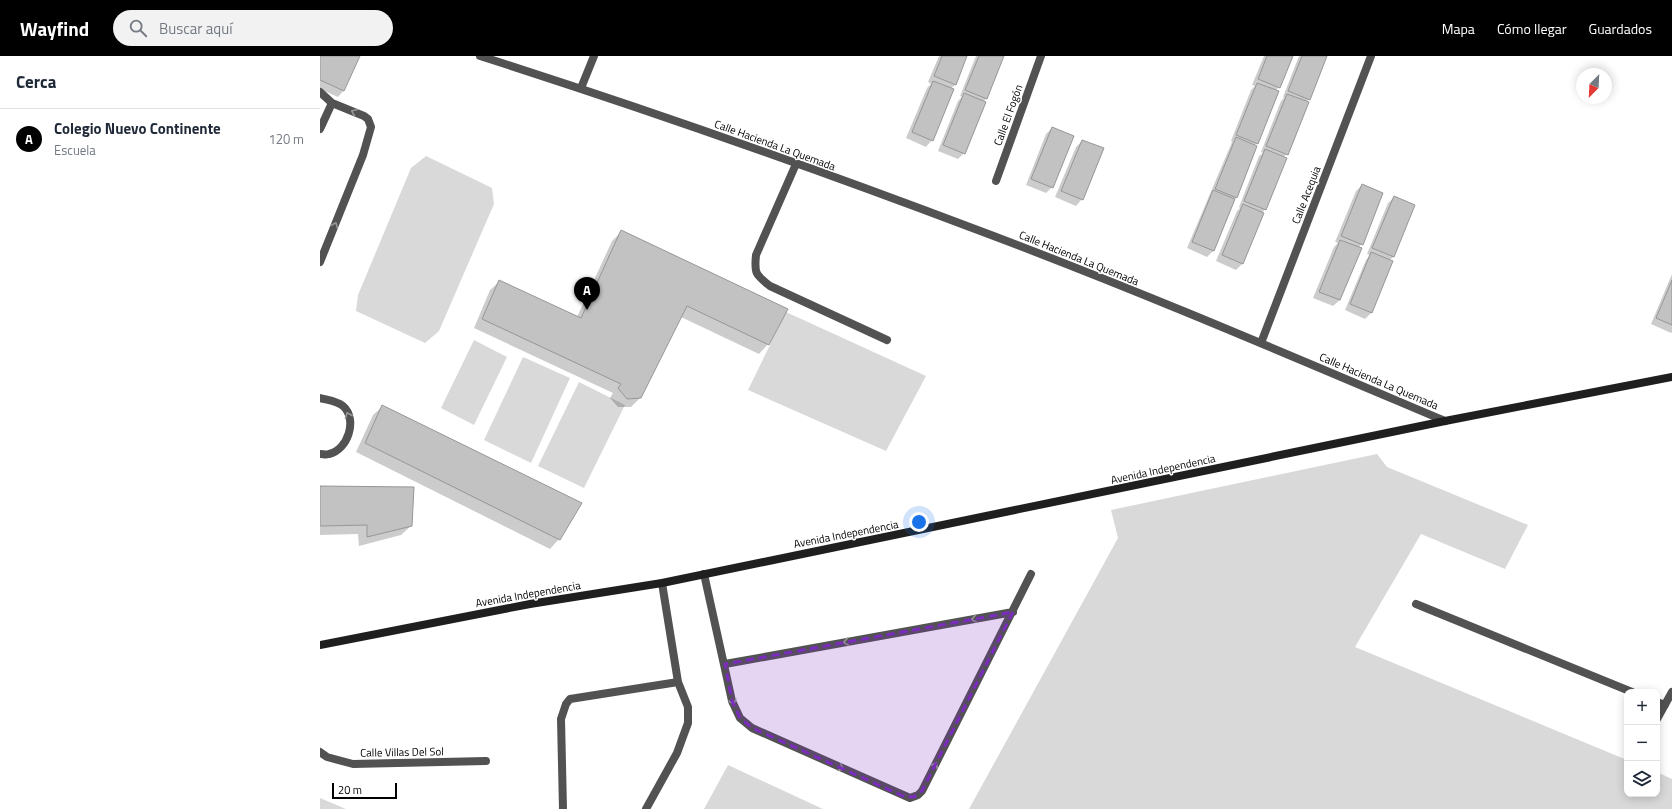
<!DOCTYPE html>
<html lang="es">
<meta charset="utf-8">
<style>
:root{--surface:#fff;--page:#f2f2f3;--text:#1f2937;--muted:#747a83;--line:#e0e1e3;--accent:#000}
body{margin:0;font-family:"Titillium Web",sans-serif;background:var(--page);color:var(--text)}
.controls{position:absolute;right:12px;bottom:12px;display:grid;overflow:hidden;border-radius:8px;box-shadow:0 2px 10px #0003}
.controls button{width:36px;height:36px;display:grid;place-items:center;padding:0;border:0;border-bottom:1px solid var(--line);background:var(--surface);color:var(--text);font:20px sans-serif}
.compass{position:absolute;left:1256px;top:12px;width:36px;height:36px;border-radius:50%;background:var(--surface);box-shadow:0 2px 10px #0003;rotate:204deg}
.scale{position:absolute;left:12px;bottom:10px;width:65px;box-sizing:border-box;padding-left:4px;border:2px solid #000;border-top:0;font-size:11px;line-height:14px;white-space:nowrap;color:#000;-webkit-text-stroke:3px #fff;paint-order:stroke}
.you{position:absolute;left:599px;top:466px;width:14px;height:14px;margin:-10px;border:3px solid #fff;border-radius:50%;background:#1a73e8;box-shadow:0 0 0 6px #1a73e833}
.badge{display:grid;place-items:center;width:26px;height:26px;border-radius:50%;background:var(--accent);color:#fff;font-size:13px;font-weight:700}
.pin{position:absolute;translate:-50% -33px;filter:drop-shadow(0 1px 2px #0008)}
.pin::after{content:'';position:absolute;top:21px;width:14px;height:12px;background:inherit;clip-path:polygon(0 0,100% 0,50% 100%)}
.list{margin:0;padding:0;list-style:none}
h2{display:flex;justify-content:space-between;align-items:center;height:52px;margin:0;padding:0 16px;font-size:17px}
h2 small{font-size:13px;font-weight:400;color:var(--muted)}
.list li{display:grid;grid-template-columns:26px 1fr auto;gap:12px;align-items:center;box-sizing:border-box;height:60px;padding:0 16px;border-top:1px solid var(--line)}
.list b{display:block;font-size:15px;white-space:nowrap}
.list p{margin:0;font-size:13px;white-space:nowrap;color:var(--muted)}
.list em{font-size:13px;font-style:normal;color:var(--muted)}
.icon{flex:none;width:22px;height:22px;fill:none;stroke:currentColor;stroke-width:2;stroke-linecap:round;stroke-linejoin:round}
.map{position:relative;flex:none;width:1352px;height:753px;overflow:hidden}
header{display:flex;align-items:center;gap:24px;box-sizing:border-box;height:56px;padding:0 20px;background:var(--accent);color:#fff}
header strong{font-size:19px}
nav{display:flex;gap:22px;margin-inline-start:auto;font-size:14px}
.search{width:280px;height:36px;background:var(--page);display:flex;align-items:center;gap:10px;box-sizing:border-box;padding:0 14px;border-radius:22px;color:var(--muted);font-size:15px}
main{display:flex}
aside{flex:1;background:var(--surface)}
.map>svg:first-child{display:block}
</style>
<header>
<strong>Wayfind</strong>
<div class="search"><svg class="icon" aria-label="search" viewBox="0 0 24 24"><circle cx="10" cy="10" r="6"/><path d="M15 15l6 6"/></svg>Buscar aquí</div>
<nav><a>Mapa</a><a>Cómo llegar</a><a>Guardados</a></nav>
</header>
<main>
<aside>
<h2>Cerca<small></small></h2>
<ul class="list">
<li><span class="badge">A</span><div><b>Colegio Nuevo Continente</b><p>Escuela</p></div><em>120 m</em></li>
</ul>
</aside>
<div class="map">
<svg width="1352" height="753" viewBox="0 0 1352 753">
<rect width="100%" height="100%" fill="#fff"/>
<!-- green -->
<path fill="#d9d9d9" d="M106,100L172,132L174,148L119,275L105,287L36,255L38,239L91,112Z
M466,256L606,320L566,395L428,334Z
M154,284L187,301L154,369L121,352Z
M203,301L250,322L211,407L164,384Z
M259,326L305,349L264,432L218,410Z
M1057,398L1067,411L1208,469L1185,513L1101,478L1035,591L1307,704V738H1337V716L1352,723V753H649L798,482L791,454Z
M408,709L503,753H384Z
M0,742L26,753H0Z"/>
<!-- shadow -->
<path fill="#0003" d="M0,0H39L24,34L18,41L0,33Z
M619,0H646L635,29L630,33L612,84L606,91L586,82L607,32L611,28L608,26Z
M656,0H683L666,43L663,46L644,97L638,103L618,95L638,45L642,41L640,40Z
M944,0H971L959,31L955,35L916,141L893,195L887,201L867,192L912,86L911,85L931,34L935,30L932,29Z
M979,0H1006L989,43L986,46L967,98L963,101L945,153L942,157L922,208L916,214L896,205L917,155L920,152L919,151L939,100L943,97L941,96L961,45L964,42L963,41Z
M732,72V131L726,137L706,129L726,78Z
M762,85V143L756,150L735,141L756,91Z
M1042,129V188L1038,192L1020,244L1013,250L993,242L1014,191L1018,187L1015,186L1036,135Z
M1074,141L1073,201L1069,205L1072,206L1051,257L1045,263L1025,254L1046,204L1050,199L1047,198L1068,147Z
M301,176L448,288L439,298L361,261L320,342L311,351H298L290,342L293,337L154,272L170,234L180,225L257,261L292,185Z
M1352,218V276L1351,277L1331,268Z
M63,350L239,483L230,493L36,396L53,359Z
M0,431L91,470L81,479L39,490L38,478L0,479Z"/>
<!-- building -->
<path fill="#c2c2c2" stroke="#969696" d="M0,0H40L24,35L0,24Z
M622,0H647L636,29L614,20Z
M659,0H684L667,43L645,34Z
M947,0H973L960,32L938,23Z
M982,0H1007L990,44L968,35Z
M613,25L634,33L613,85L592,76Z
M937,27L959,35L938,88L916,79Z
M644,37L666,46L645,98L623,89Z
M967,38L989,46L968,99L946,90Z
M732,71L754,80L733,132L711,123Z
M916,81L937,90L917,142L895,133Z
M762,84L784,92L763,144L741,135Z
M945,93L967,102L946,154L924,145Z
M1042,128L1063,137L1043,189L1021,180Z
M893,134L915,143L894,195L872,186Z
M1074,140L1095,149L1074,201L1052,192Z
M923,148L944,157L923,208L902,199Z
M301,174L468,253L449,289L367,250L321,342L307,343L298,332L301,328L162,263L179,224L261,262Z
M1020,184L1042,192L1020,244L999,236Z
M1051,196L1073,205L1052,257L1030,248Z
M1352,224V269L1336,262Z
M62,349L262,447L240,484L45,387Z
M0,430L94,431L92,470L47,481V469L0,470Z"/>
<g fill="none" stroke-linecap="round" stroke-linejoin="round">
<!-- lane -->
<path stroke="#525252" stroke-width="8" d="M0,36L12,47L44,60L48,63L51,71L43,99L0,206
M0,73L12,47
M476,108L436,199C434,218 436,219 450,230L567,284
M0,342C7,344 17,345 23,350C38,363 28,394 9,398C7,399 3,398 0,398"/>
<!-- street -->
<path stroke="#525252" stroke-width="8" d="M160,0C326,53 491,111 655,173C813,232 969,299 1125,365
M261,32L274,0
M676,125L721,0
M941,287L1051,0
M384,518L412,645L420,662L432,672L590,742L598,739L602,735L711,518
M1096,548L1312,636
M405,608L693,556
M1337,646L1345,649
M1337,663L1352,636
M0,696L7,701L33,708L166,705
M243,753L241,663L246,648L250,643L358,626
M326,753L357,697L368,667V651L358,626L342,527"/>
<!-- secondary -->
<path stroke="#1f1f1f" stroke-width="8" d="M0,589L210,548L342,527L1125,365L1352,321"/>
</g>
<!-- one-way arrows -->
<defs><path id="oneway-chevron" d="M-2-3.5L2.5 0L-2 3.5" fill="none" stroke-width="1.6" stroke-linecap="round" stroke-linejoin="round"/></defs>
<g stroke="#979797">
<use href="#oneway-chevron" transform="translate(34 56) rotate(-158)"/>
<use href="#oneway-chevron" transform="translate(15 169) rotate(-68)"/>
<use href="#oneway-chevron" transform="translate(28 359) rotate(-112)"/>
<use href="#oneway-chevron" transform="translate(654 563) rotate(170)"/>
<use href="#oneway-chevron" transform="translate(526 586) rotate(170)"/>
<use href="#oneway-chevron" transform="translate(413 646) rotate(74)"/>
<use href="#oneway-chevron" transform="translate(615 709) rotate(-63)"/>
<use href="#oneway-chevron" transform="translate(521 712) rotate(24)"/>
</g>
<!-- marked area -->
<path fill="#7b2cbf" fill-opacity="0.2" stroke="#7b2cbf" stroke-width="3" stroke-dasharray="8 5" stroke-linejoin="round" d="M693,556L602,735L594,741H585L432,672L420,662L412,645L405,608Z"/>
<g text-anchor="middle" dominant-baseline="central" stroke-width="3" stroke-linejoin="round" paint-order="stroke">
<!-- street labels -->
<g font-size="11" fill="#000" stroke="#fff">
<text transform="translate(688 59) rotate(-70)">Calle El Fogón</text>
<text transform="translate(455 89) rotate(20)">Calle Hacienda La Quemada</text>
<text transform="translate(986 139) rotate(-69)">Calle Acequia</text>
<text transform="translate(759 202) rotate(22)">Calle Hacienda La Quemada</text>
<text transform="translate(1059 325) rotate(23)">Calle Hacienda La Quemada</text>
<text transform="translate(843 413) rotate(-12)">Avenida Independencia</text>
<text transform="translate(526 478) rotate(-11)">Avenida Independencia</text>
<text transform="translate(208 538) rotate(-10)">Avenida Independencia</text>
<text transform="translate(82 696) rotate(-1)">Calle Villas Del Sol</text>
</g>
</g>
</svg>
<div class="controls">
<button>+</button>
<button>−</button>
<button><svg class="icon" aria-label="layers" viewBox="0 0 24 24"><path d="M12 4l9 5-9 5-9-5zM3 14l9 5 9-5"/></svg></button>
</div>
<svg class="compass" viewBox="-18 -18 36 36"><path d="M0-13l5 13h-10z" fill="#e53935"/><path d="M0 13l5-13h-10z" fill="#747a83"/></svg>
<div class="scale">20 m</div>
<div class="you"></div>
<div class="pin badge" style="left:267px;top:254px">A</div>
</div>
</main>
